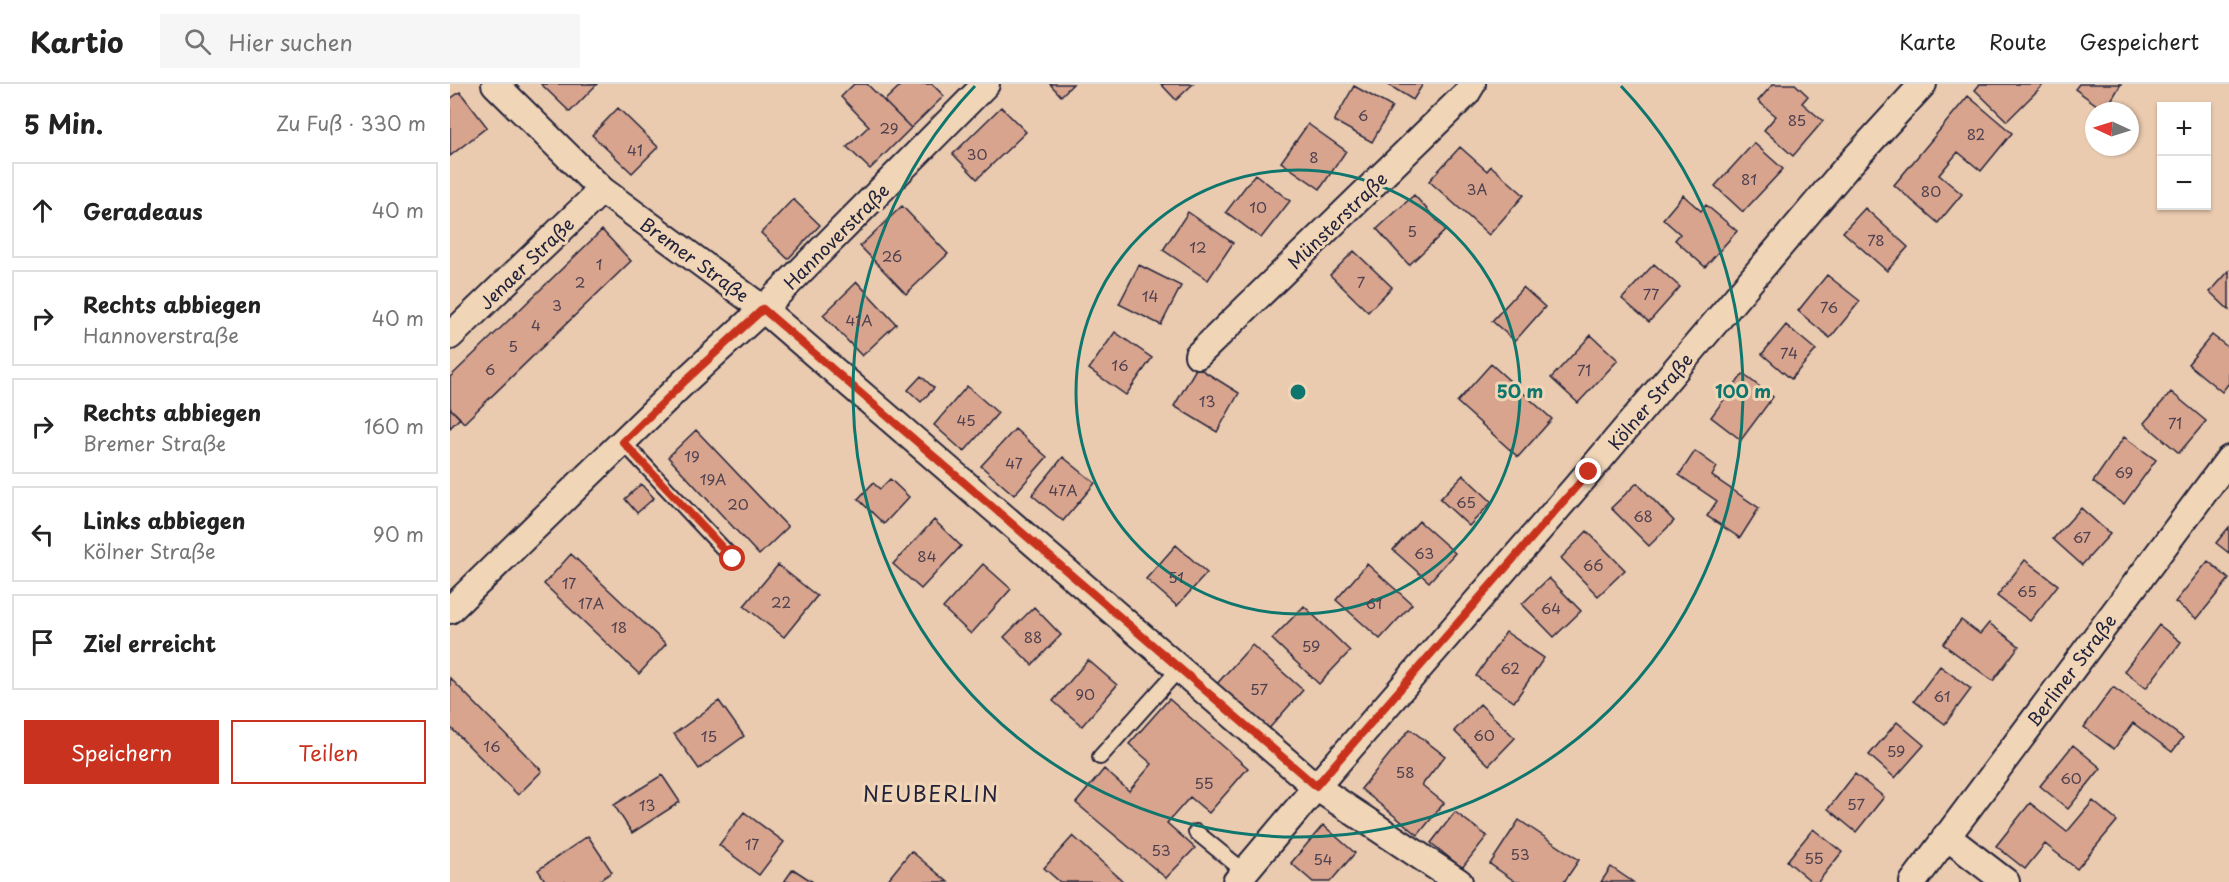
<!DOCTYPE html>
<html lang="de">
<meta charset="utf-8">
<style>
:root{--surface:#fff;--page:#f6f6f6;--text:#222;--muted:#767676;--line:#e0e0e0;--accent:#c8321e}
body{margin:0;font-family:"Playpen Sans",sans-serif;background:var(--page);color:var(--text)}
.controls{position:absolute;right:18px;top:18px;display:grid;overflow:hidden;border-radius:0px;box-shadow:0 2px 4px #0004}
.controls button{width:54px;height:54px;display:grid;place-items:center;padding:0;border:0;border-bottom:2px solid var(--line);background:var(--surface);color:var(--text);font:30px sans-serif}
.compass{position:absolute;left:1635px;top:18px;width:54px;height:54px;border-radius:50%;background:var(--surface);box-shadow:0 2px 4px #0004;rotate:274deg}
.stop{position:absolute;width:18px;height:18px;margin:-14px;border:4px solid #c8321e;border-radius:50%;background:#fff}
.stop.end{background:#c8321e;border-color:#fff;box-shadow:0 2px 6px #0008}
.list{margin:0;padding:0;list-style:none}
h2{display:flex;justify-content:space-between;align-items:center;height:78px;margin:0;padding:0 24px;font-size:26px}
h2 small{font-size:20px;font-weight:400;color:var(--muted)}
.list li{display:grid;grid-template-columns:39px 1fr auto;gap:18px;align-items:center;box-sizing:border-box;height:96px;margin:0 12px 12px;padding:0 12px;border:2px solid var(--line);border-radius:0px}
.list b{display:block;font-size:22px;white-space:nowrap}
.list p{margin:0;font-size:20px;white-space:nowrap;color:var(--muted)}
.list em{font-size:20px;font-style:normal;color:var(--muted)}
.actions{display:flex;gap:12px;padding:18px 24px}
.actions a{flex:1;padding:14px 0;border:2px solid var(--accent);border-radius:0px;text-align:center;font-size:21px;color:var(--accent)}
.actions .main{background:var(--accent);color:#fff}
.icon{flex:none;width:33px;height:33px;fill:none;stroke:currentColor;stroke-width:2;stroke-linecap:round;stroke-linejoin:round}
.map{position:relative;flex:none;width:1779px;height:798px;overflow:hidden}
header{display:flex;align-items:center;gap:36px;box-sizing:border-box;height:84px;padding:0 30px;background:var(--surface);border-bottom:2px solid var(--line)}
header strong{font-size:28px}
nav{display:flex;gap:33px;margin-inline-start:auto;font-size:21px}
.search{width:420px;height:54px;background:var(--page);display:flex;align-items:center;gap:15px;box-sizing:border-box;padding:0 21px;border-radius:0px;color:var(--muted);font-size:22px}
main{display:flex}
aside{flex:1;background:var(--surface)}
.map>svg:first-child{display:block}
</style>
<header>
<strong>Kartio</strong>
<div class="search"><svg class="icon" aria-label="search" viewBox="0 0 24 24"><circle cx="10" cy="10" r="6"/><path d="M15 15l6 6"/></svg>Hier suchen</div>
<nav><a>Karte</a><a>Route</a><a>Gespeichert</a></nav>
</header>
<main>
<aside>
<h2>5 Min.<small>Zu Fuß · 330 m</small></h2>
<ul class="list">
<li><svg class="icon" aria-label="ahead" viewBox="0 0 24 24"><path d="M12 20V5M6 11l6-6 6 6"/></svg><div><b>Geradeaus</b></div><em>40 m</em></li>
<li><svg class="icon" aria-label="right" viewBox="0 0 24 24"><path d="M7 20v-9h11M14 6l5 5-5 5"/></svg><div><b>Rechts abbiegen</b><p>Hannoverstraße</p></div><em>40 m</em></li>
<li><svg class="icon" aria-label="right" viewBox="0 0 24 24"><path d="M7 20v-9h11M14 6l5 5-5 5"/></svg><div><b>Rechts abbiegen</b><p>Bremer Straße</p></div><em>160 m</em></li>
<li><svg class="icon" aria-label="left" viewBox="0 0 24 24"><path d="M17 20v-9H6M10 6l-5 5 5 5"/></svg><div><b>Links abbiegen</b><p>Kölner Straße</p></div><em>90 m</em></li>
<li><svg class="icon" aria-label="arrive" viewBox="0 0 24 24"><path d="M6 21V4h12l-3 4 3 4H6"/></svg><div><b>Ziel erreicht</b></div></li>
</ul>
<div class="actions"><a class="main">Speichern</a><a>Teilen</a></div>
</aside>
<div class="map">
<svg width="1779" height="798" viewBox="0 0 1779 798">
<rect width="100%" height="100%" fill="#ebcbaf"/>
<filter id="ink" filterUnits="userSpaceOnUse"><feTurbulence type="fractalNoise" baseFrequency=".0167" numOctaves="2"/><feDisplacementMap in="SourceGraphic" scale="12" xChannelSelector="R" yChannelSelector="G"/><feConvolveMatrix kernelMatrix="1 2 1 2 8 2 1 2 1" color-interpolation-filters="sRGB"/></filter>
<g filter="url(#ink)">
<!-- building -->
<path fill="#d8a48e" stroke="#22223b" stroke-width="1.5" d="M91,0H147L120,28Z
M404,0H417L461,44L420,85L397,63L419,42L391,13Z
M452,0H482L494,12L461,44L434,17Z
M600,0H623L611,12Z
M711,0H743L726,16Z
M937,0H973L963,16Z
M1323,0H1345L1358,12L1352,19L1373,37L1343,72L1314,46L1326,32L1308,17Z
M1530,0H1594L1557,37L1525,6Z
M1629,0H1671L1655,27L1625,5Z
M904,2L942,23L922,58L884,37Z
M10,8L37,43L0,72V15Z
M1518,12L1562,49L1531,87L1508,68L1489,91L1512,110L1488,139L1444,101Z
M551,23L576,48L527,95L503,70Z
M168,24L208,63L182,89L142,51Z
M858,40L896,67L870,105L831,78Z
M1304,59L1333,85L1293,128L1265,102Z
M1010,63L1037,87L1041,82L1074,111L1039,151L979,97Z
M805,90L840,117L811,154L776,128Z
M964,111L996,146L959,181L927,145Z
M1233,111L1251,127L1256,121L1287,147L1255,183L1225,156L1230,150L1213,135Z
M343,115L370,141L338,175L311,149Z
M452,122L498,170L456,210L410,162Z
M1415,124L1458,163L1437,187L1393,148Z
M738,128L783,159L758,196L713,166Z
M152,146L181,177L14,339L0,324V293Z
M904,167L942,203L918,228L880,191Z
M1204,180L1230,203L1199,238L1172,215Z
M689,181L731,202L711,241L669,220Z
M1779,187V226L1760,208Z
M1377,191L1410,217L1380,254L1348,227Z
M407,198L446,240L412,272L373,231Z
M1073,203L1095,223L1065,257L1042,237Z
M1336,241L1366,266L1341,295L1312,270Z
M665,248L702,274L676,311L639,285Z
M1141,251L1168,276L1128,319L1101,294Z
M1762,251L1779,264V299L1772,308L1738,280Z
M1041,280L1102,335L1068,373L1007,318Z
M747,283L789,309L767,348L724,322Z
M1293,290L1323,313L1291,356L1261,333Z
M471,292L484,304L471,318L458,306Z
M517,302L548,329L514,368L484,341Z
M1721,308L1756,337L1729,369L1694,339Z
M0,324L10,334L0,344Z
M565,345L597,373L564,411L531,382Z
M246,346L338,443L309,471L218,373Z
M1674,353L1706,376L1674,420L1643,398Z
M1245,367L1267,383L1262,392L1309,424L1290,454L1257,432L1267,417L1229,391Z
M613,373L645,399L613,437L582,411Z
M1013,391L1042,418L1019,442L990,415Z
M440,395L459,413L434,440L408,415L423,399L430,405Z
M1187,399L1224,437L1199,462L1161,424Z
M191,400L204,414L187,429L175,415Z
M1631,424L1660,450L1632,481L1603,455Z
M484,436L511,462L471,505L443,480Z
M969,437L1005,469L979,498L943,466Z
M1779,443V469L1766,459Z
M1137,447L1175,486L1148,512L1111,474Z
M726,461L757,489L727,522L696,495Z
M121,470L216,560L189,590L94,500Z
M1575,476L1608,501L1580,537L1547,512Z
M1758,477L1779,495L1747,535L1725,518Z
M533,480L561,505L521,550L493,524Z
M917,480L962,520L930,555L886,516Z
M328,481L367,512L334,553L294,522Z
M1099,494L1131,527L1104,553L1072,520Z
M854,522L900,567L869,600L822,555Z
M584,523L611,551L582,581L554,553Z
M1511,536L1530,550L1539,539L1569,562L1543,597L1493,560Z
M1709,541L1731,558L1696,604L1674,587Z
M1056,548L1094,574L1064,618L1026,592Z
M802,561L853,606L816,648L764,603Z
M638,576L667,601L632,642L603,617Z
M1490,582L1521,605L1495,640L1464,617Z
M0,594L92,687L68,711L0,643Z
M1663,603L1733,654L1722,668L1683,639L1664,665L1634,643Z
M719,615L798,684L759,729L740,713L717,739L745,764L716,794L626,719L654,685L679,707L702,680L679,660Z
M269,617L294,652L249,685L224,650Z
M1030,620L1065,654L1039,681L1004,647Z
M1447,638L1474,661L1445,694L1419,671Z
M960,645L995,672L972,701L994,719L968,751L911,705Z
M1623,661L1651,684L1618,725L1590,702Z
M1405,690L1434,713L1406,748L1378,725Z
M212,691L230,718L182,749L164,721Z
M1643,717L1667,737L1627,785L1595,760L1575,785L1546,762L1580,719L1617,748Z
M294,728L334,758L309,791L269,761Z
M1005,728L1037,752L1012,784L981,759Z
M1069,736L1129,776L1114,798H1066L1040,780Z
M873,741L905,769L880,798H863L841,779Z
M1363,745L1392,768L1368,798H1362L1337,777Z
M138,752L162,788L147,798H96L88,786Z
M623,752L674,798H610L594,784Z
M461,767L498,798H436Z
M1161,783L1183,798H1151Z
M343,785L363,798H334Z"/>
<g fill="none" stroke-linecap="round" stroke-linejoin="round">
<!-- service casing -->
<g stroke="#22223b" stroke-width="18">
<path id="service" d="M173,358L283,475
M650,673L729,585
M746,748L795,788"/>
</g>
<!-- minor casing -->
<g stroke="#22223b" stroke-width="30">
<path id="minor" d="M45,0L152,106L313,225L866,703L1009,798
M0,252L152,106
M748,271L1016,10L1022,0
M0,526L236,296L313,225L536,0
M1496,752L1556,798
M786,798L866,703L1139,388L1396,84L1473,0
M1463,798L1779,375"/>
</g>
<!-- service -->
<use href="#service" stroke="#f0d5b7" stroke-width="14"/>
<!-- minor -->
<use href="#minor" stroke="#f0d5b7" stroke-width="26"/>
</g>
</g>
<g fill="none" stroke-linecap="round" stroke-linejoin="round" filter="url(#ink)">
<!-- route -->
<path stroke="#c8321e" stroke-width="8" d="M283,475L173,358L236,296L313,225L866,702L1139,388"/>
</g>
<!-- distance rings -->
<g fill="none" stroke="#0f766e" stroke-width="3">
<circle cx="848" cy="308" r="222"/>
<path d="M1171 2A445 445 0 1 1 525 2"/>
</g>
<g text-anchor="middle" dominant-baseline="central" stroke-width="6" stroke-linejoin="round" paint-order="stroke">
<!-- number labels -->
<g font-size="15" fill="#504250">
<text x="913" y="30">6</text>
<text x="1347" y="35">85</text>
<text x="439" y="43">29</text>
<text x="1526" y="49">82</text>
<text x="185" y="65">41</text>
<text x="527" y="69">30</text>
<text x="864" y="72">8</text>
<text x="1299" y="94">81</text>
<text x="1027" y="104">3A</text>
<text x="1481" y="106">80</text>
<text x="808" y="122">10</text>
<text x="962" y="146">5</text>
<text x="1426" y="155">78</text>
<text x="748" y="162">12</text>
<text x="442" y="171">26</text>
<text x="149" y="179">1</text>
<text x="130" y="197">2</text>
<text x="911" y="197">7</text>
<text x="1201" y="209">77</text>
<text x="700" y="211">14</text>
<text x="107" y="220">3</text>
<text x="1379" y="222">76</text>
<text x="409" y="235">41A</text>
<text x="86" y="240">4</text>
<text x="63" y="261">5</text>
<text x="1339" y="268">74</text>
<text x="670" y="280">16</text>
<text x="40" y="284">6</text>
<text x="1134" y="285">71</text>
<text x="757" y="316">13</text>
<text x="516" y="335">45</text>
<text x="1725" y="338">71</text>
<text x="242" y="371">19</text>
<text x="564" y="378">47</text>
<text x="1674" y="387">69</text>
<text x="263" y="394">19A</text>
<text x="613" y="405">47A</text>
<text x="1016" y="417">65</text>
<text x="288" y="419">20</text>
<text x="1193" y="431">68</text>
<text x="1632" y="452">67</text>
<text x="974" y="468">63</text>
<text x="477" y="471">84</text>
<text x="1143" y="480">66</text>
<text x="726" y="492">51</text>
<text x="119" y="498">17</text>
<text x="1577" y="506">65</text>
<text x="331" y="517">22</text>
<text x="141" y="518">17A</text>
<text x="924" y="518">61</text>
<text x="1101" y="523">64</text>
<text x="169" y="542">18</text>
<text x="583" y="552">88</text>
<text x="861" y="561">59</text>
<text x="1060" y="583">62</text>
<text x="809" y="604">57</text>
<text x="635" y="609">90</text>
<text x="1492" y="611">61</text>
<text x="1034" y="650">60</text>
<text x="259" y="651">15</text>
<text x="42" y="661">16</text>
<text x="1446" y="666">59</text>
<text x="955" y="687">58</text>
<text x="1621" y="693">60</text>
<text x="754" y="698">55</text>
<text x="1406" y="719">57</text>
<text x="197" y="720">13</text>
<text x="302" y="759">17</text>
<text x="711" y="765">53</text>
<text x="1070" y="769">53</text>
<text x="1364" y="773">55</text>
<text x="873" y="774">54</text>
</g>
<!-- street labels -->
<g font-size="18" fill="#22223b" stroke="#f0d5b7">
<text transform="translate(887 136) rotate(-44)">Münsterstraße</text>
<text transform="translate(386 152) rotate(-45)">Hannoverstraße</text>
<text transform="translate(245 175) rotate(36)">Bremer Straße</text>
<text transform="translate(76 179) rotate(-44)">Jenaer Straße</text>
<text transform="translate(1200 317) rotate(-50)">Kölner Straße</text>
<text transform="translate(1621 586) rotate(-53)">Berliner Straße</text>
</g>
<!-- quarter labels -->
<g font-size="21" letter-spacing="1.5" fill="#22223b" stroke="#f0d5b7">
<text x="481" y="709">NEUBERLIN</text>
</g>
</g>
<circle cx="848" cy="308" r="9" fill="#0f766e" stroke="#f0d5b7" stroke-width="3"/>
<g font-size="18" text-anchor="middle" font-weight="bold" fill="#0f766e" stroke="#f0d5b7" stroke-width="6" stroke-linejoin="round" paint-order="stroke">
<text x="1070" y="314">50 m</text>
<text x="1293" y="314">100 m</text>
</g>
</svg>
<div class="controls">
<button>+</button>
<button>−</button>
</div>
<svg class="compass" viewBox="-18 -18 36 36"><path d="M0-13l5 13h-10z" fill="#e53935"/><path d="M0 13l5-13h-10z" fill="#767676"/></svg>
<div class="stop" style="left:283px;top:475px"></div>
<div class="stop end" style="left:1139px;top:388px"></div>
</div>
</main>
